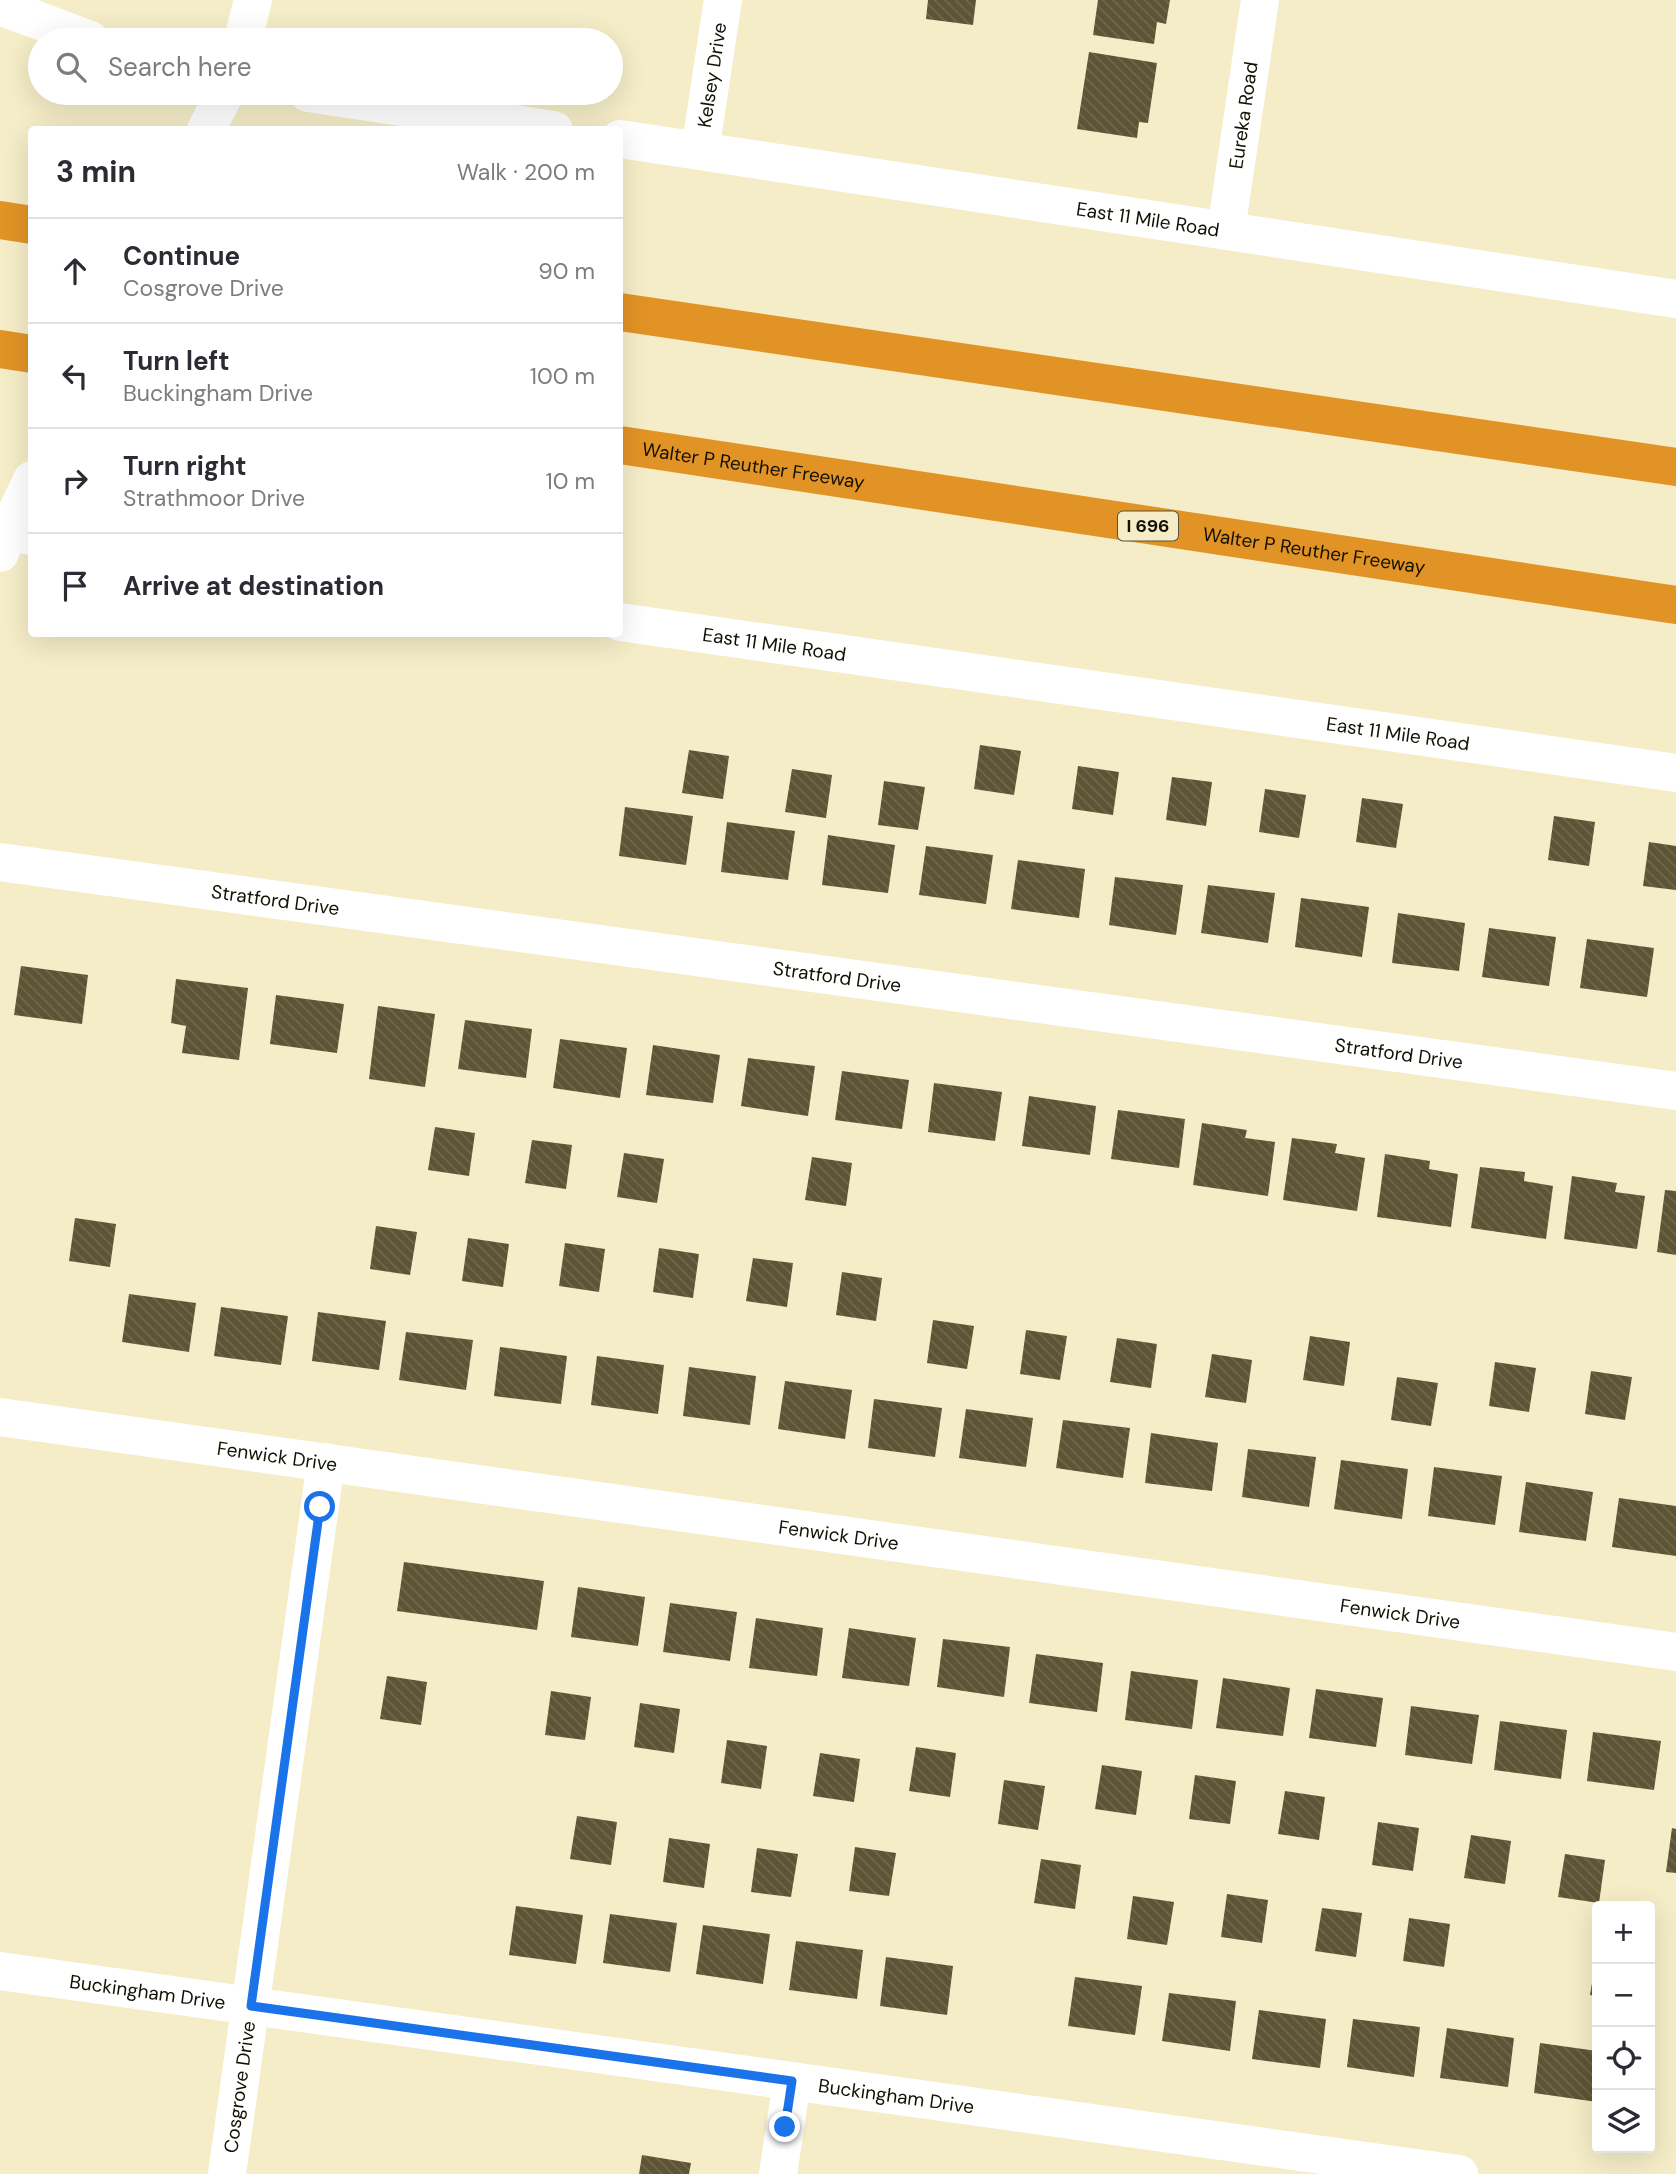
<!DOCTYPE html>
<meta charset="utf-8">
<style>
:root{--surface:#fff;--page:#f2f2f3;--text:#2b2b33;--muted:#7c7c81;--line:#e1e1e2}
body{margin:0;font-family:"DM Sans",sans-serif;background:var(--page);color:var(--text)}
.controls{position:absolute;right:21px;bottom:21px;display:grid;overflow:hidden;border-radius:7px;box-shadow:0 7px 28px #0002}
.controls button{width:63px;height:63px;display:grid;place-items:center;padding:0;border:0;border-bottom:2px solid var(--line);background:var(--surface);color:var(--text);font:35px sans-serif}
.stop{position:absolute;width:21px;height:21px;margin:-16px;border:5px solid #1a73e8;border-radius:50%;background:#fff}
.stop.end{background:#1a73e8;border-color:#fff;box-shadow:0 2px 7px #0008}
.list{margin:0;padding:0;list-style:none}
h2{display:flex;justify-content:space-between;align-items:center;height:91px;margin:0;padding:0 28px;font-size:30px}
h2 small{font-size:23px;font-weight:400;color:var(--muted)}
.list li{display:grid;grid-template-columns:46px 1fr auto;gap:21px;align-items:center;box-sizing:border-box;height:105px;padding:0 28px;border-top:2px solid var(--line)}
.list b{display:block;font-size:26px;white-space:nowrap}
.list p{margin:0;font-size:23px;white-space:nowrap;color:var(--muted)}
.list em{font-size:23px;font-style:normal;color:var(--muted)}
.icon{flex:none;width:38px;height:38px;fill:none;stroke:currentColor;stroke-width:2;stroke-linecap:round;stroke-linejoin:round}
.map{position:relative;flex:none;width:1676px;height:2174px;overflow:hidden}
.search{position:absolute;background:var(--surface);box-shadow:0 7px 28px #0002;left:28px;top:28px;width:595px;height:77px;display:flex;align-items:center;gap:18px;box-sizing:border-box;padding:0 24px;border-radius:38px;color:var(--muted);font-size:26px}
.panel{position:absolute;background:var(--surface);box-shadow:0 7px 28px #0002;left:28px;top:126px;width:595px;height:511px;border-radius:7px}
.map>svg:first-child{display:block}
</style>
<div class="map">
<svg width="1676" height="2174" viewBox="0 0 1676 2174">
<defs>
<pattern id="building-back-hatch" width="6" height="6" patternUnits="userSpaceOnUse" patternTransform="scale(1.75)"><rect width="6" height="6" fill="#5c5434"/><path d="M-1 5l2 2M0 0l6 6M5-1l2 2" fill="none" stroke="#6e684e"/></pattern>
</defs>
<rect width="100%" height="100%" fill="#f5edc7"/>
<!-- building -->
<path fill="url(#building-back-hatch)" d="M928,0H976L973,25L926,19Z
M1098,0H1170L1166,24L1157,22L1154,44L1093,35Z
M1089,52L1157,63L1148,123L1139,122L1137,138L1077,129Z
M980,745L1021,751L1014,795L974,789Z
M689,750L729,756L723,799L682,793Z
M1078,766L1119,772L1113,815L1072,809Z
M792,769L832,775L826,818L785,812Z
M1172,777L1212,782L1206,826L1166,820Z
M884,781L925,787L918,830L878,825Z
M1265,789L1306,795L1299,838L1259,832Z
M1362,798L1403,804L1396,848L1356,842Z
M625,807L693,816L686,865L619,856Z
M1554,816L1595,822L1589,866L1548,860Z
M727,822L795,831L788,880L721,872Z
M828,835L895,845L888,893L822,885Z
M1649,842L1676,846V890L1643,886Z
M926,846L993,855L986,904L919,895Z
M1018,860L1085,869L1079,918L1011,909Z
M1115,877L1183,885L1176,935L1109,925Z
M1208,885L1275,893L1268,943L1201,933Z
M1301,898L1369,907L1362,957L1295,947Z
M1398,913L1465,923L1459,971L1392,963Z
M1489,928L1556,937L1549,986L1482,977Z
M1587,939L1654,948L1647,997L1580,988Z
M21,966L88,975L82,1024L14,1015Z
M176,979L248,988L239,1060L182,1053L186,1026L171,1023Z
M276,995L344,1004L337,1053L270,1044Z
M378,1006L435,1014L425,1087L369,1079Z
M465,1020L532,1029L526,1078L458,1069Z
M560,1039L627,1048L620,1098L553,1088Z
M653,1045L720,1055L713,1103L646,1095Z
M748,1058L815,1066L808,1116L741,1106Z
M842,1071L909,1080L902,1129L835,1120Z
M934,1083L1002,1092L995,1141L928,1132Z
M1029,1096L1096,1106L1090,1155L1022,1146Z
M1118,1110L1185,1119L1179,1168L1111,1159Z
M1202,1123L1247,1130L1245,1138L1275,1142L1268,1196L1193,1185Z
M435,1127L475,1133L469,1176L428,1170Z
M1292,1138L1337,1144L1335,1153L1365,1158L1357,1211L1283,1200Z
M532,1140L572,1145L566,1189L525,1183Z
M624,1153L664,1159L657,1203L617,1197Z
M1385,1154L1430,1161L1429,1169L1458,1174L1451,1227L1377,1217Z
M812,1157L852,1163L846,1206L805,1200Z
M1480,1167L1525,1172L1524,1181L1553,1186L1546,1239L1471,1228Z
M1572,1176L1617,1183L1615,1192L1645,1196L1637,1249L1564,1239Z
M1665,1190L1676,1191V1255L1657,1252Z
M75,1218L116,1224L110,1267L69,1261Z
M376,1226L417,1232L410,1275L370,1269Z
M468,1238L509,1244L503,1287L462,1281Z
M565,1243L605,1249L599,1292L559,1286Z
M659,1248L699,1254L693,1298L653,1292Z
M753,1258L793,1263L787,1307L746,1301Z
M842,1272L882,1278L876,1321L836,1315Z
M129,1294L196,1303L189,1352L122,1342Z
M221,1307L288,1316L281,1365L214,1356Z
M318,1312L386,1321L379,1370L312,1361Z
M933,1320L974,1326L967,1369L927,1363Z
M1026,1330L1067,1336L1060,1380L1020,1374Z
M406,1332L473,1340L466,1390L399,1380Z
M1310,1336L1350,1342L1344,1386L1303,1380Z
M1117,1338L1157,1344L1151,1388L1110,1382Z
M500,1347L567,1356L561,1404L494,1396Z
M1212,1354L1252,1360L1246,1403L1205,1397Z
M597,1356L664,1365L658,1414L591,1405Z
M1495,1362L1536,1368L1529,1412L1489,1406Z
M689,1367L756,1376L750,1425L683,1416Z
M1591,1371L1632,1377L1625,1420L1585,1414Z
M1397,1377L1438,1383L1431,1426L1391,1420Z
M785,1381L852,1390L845,1439L778,1429Z
M874,1399L942,1408L935,1457L868,1448Z
M966,1409L1033,1418L1026,1467L959,1458Z
M1063,1420L1130,1428L1123,1478L1056,1468Z
M1151,1433L1218,1443L1212,1491L1145,1483Z
M1248,1449L1316,1457L1309,1507L1242,1497Z
M1341,1460L1408,1469L1402,1519L1334,1509Z
M1434,1467L1502,1476L1495,1525L1428,1516Z
M1526,1482L1593,1492L1586,1541L1519,1532Z
M1619,1498L1676,1506V1556L1612,1547Z
M404,1562L544,1581L537,1630L397,1611Z
M578,1587L645,1597L638,1646L571,1637Z
M670,1603L737,1612L730,1661L663,1652Z
M756,1618L823,1628L817,1676L749,1668Z
M849,1628L916,1638L909,1686L842,1678Z
M943,1639L1010,1647L1004,1697L937,1687Z
M1036,1654L1103,1663L1097,1712L1029,1703Z
M1131,1671L1198,1680L1192,1729L1125,1720Z
M387,1676L427,1682L421,1725L380,1719Z
M1223,1678L1290,1688L1283,1736L1216,1728Z
M1316,1689L1383,1698L1376,1747L1309,1738Z
M551,1691L591,1697L585,1740L545,1735Z
M640,1703L680,1709L674,1753L634,1747Z
M1411,1706L1479,1715L1472,1764L1405,1755Z
M1500,1721L1567,1730L1561,1779L1494,1770Z
M1593,1732L1661,1741L1654,1790L1587,1781Z
M727,1740L767,1746L761,1789L721,1783Z
M916,1747L956,1753L950,1797L909,1791Z
M820,1753L860,1759L854,1802L813,1796Z
M1102,1765L1142,1771L1136,1815L1095,1809Z
M1195,1775L1236,1781L1230,1824L1189,1819Z
M1004,1780L1045,1786L1038,1830L998,1824Z
M1285,1791L1325,1797L1319,1840L1278,1834Z
M577,1816L617,1822L611,1865L570,1859Z
M1378,1822L1419,1828L1413,1871L1372,1865Z
M1672,1828L1676,1829V1873L1666,1872Z
M1471,1835L1511,1841L1505,1884L1464,1878Z
M669,1838L710,1844L704,1888L663,1882Z
M855,1847L896,1853L889,1896L849,1891Z
M757,1848L798,1854L791,1897L751,1892Z
M1565,1854L1605,1860L1599,1903L1558,1897Z
M1041,1859L1081,1865L1075,1909L1034,1903Z
M1227,1894L1268,1900L1262,1943L1221,1937Z
M1133,1896L1174,1902L1167,1945L1127,1939Z
M516,1906L583,1915L576,1964L509,1955Z
M1322,1908L1362,1913L1356,1957L1315,1951Z
M610,1914L677,1923L670,1972L603,1963Z
M1409,1918L1450,1924L1444,1967L1403,1961Z
M703,1925L770,1934L763,1984L696,1974Z
M796,1941L863,1950L857,1999L789,1990Z
M886,1957L953,1966L947,2015L880,2006Z
M1596,1959H1597V1996L1590,1995Z
M1075,1977L1142,1986L1135,2035L1068,2026Z
M1169,1993L1236,2001L1230,2051L1162,2041Z
M1259,2010L1326,2019L1320,2068L1252,2059Z
M1353,2019L1420,2027L1414,2077L1347,2067Z
M1447,2028L1514,2038L1508,2087L1440,2078Z
M1540,2043L1597,2051V2102L1534,2093Z
M642,2155L691,2163L689,2174H639Z"/>
<g fill="none" stroke-linecap="round" stroke-linejoin="round">
<!-- street -->
<g stroke="#fff" stroke-width="38">
<path d="M243,40L253,0"/>
<path d="M206,130L225,93"/>
<path id="s1" d="M700,151L723,0"/>
<path id="s2" d="M1226,231L1260,0"/>
<path d="M0,553L7,532L32,480"/>
<path id="s3" d="M0,862L1676,1091"/>
<path id="s4" d="M0,1417L1676,1652"/>
<path id="s5" d="M0,1971L1459,2174"/>
<path id="s6" d="M227,2174L326,1462"/>
<path d="M778,2174L792,2081"/>
</g>
<!-- secondary -->
<g stroke="#fff" stroke-width="38">
<path d="M0,6L90,40"/>
<path d="M308,93L554,130"/>
<path id="s7" d="M620,139L1676,299"/>
<path d="M0,531L32,536"/>
<path id="s8" d="M620,622L1676,773"/>
</g>
<!-- highway -->
<g stroke="#e29325" stroke-width="38">
<path d="M0,220L32,225"/>
<path d="M620,312L1676,467"/>
<path d="M0,349L32,354"/>
<path id="s9" d="M620,445L1676,605"/>
</g>
</g>
<g fill="none" stroke-linecap="round" stroke-linejoin="round">
<!-- route -->
<path stroke="#1a73e8" stroke-width="9" d="M320,1507L251,2006L792,2081L785,2127"/>
</g>
<g text-anchor="middle" dominant-baseline="central" stroke-width="7" stroke-linejoin="round" paint-order="stroke">
<!-- shield labels -->
<rect fill="#f5edc7" stroke="#57523e" stroke-width="2" x="1118" y="511.5" width="60" height="29" rx="5"/>
<g font-size="18" font-weight="bold" fill="#131004">
<text x="1148" y="526">I 696</text>
</g>
<!-- street labels -->
<g font-size="19" fill="#131004" stroke="#f5edc7">
<text stroke="none"><textPath href="#s1" startOffset="77">Kelsey Drive</textPath></text>
<text stroke="none"><textPath href="#s2" startOffset="117">Eureka Road</textPath></text>
<text stroke="none"><textPath href="#s7" startOffset="534">East 11 Mile Road</textPath></text>
<text stroke="none"><textPath href="#s9" startOffset="135">Walter P Reuther Freeway</textPath></text>
<text stroke="none"><textPath href="#s9" startOffset="702">Walter P Reuther Freeway</textPath></text>
<text stroke="none"><textPath href="#s8" startOffset="156">East 11 Mile Road</textPath></text>
<text stroke="none"><textPath href="#s8" startOffset="786">East 11 Mile Road</textPath></text>
<text stroke="none"><textPath href="#s3" startOffset="278">Stratford Drive</textPath></text>
<text stroke="none"><textPath href="#s3" startOffset="845">Stratford Drive</textPath></text>
<text stroke="none"><textPath href="#s3" startOffset="1412">Stratford Drive</textPath></text>
<text stroke="none"><textPath href="#s4" startOffset="280">Fenwick Drive</textPath></text>
<text stroke="none"><textPath href="#s4" startOffset="847">Fenwick Drive</textPath></text>
<text stroke="none"><textPath href="#s4" startOffset="1414">Fenwick Drive</textPath></text>
<text stroke="none"><textPath href="#s5" startOffset="149">Buckingham Drive</textPath></text>
<text stroke="none"><textPath href="#s6" startOffset="88">Cosgrove Drive</textPath></text>
<text stroke="none"><textPath href="#s5" startOffset="905">Buckingham Drive</textPath></text>
</g>
</g>
</svg>
<div class="controls">
<button>+</button>
<button>−</button>
<button><svg class="icon" aria-label="locate" viewBox="0 0 24 24"><circle cx="12" cy="12" r="6"/><path d="M12 2v4M12 18v4M2 12h4M18 12h4"/></svg></button>
<button><svg class="icon" aria-label="layers" viewBox="0 0 24 24"><path d="M12 4l9 5-9 5-9-5zM3 14l9 5 9-5"/></svg></button>
</div>
<div class="stop" style="left:320px;top:1507px"></div>
<div class="stop end" style="left:785px;top:2127px"></div>
<div class="search"><svg class="icon" aria-label="search" viewBox="0 0 24 24"><circle cx="10" cy="10" r="6"/><path d="M15 15l6 6"/></svg>Search here</div>
<section class="panel">
<h2>3 min<small>Walk · 200 m</small></h2>
<ul class="list">
<li><svg class="icon" aria-label="ahead" viewBox="0 0 24 24"><path d="M12 20V5M6 11l6-6 6 6"/></svg><div><b>Continue</b><p>Cosgrove Drive</p></div><em>90 m</em></li>
<li><svg class="icon" aria-label="left" viewBox="0 0 24 24"><path d="M17 20v-9H6M10 6l-5 5 5 5"/></svg><div><b>Turn left</b><p>Buckingham Drive</p></div><em>100 m</em></li>
<li><svg class="icon" aria-label="right" viewBox="0 0 24 24"><path d="M7 20v-9h11M14 6l5 5-5 5"/></svg><div><b>Turn right</b><p>Strathmoor Drive</p></div><em>10 m</em></li>
<li><svg class="icon" aria-label="arrive" viewBox="0 0 24 24"><path d="M6 21V4h12l-3 4 3 4H6"/></svg><div><b>Arrive at destination</b></div></li>
</ul>
</section>
</div>
